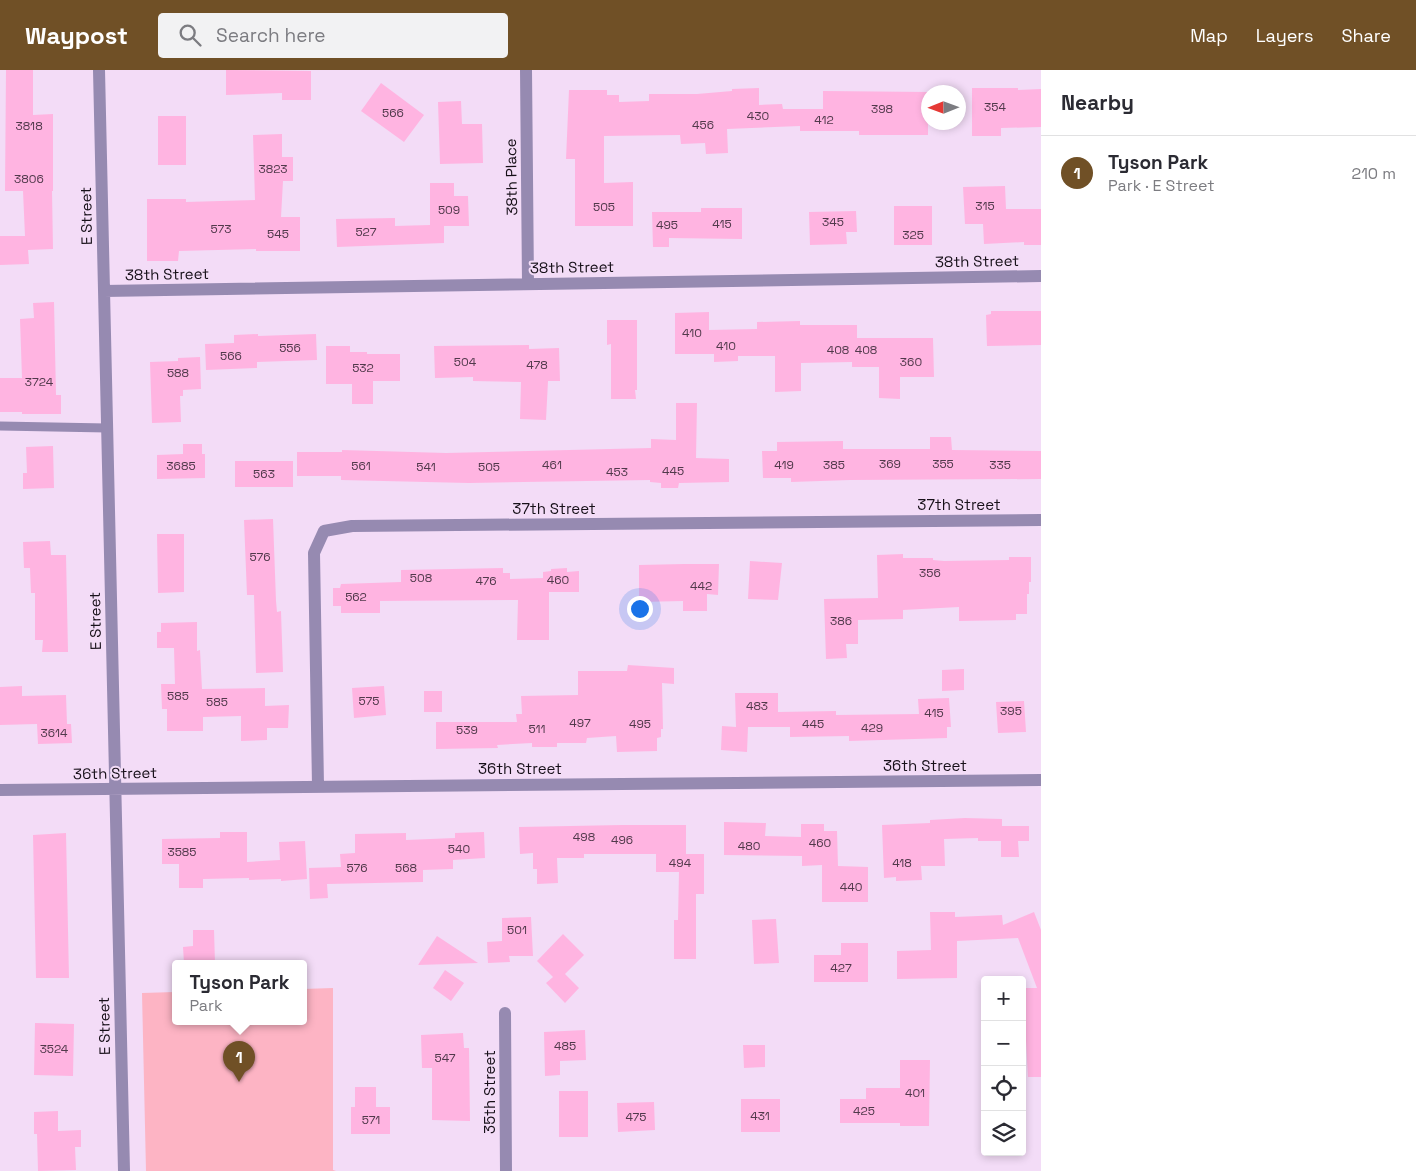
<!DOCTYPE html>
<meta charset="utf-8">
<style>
:root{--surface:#fff;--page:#f2f2f3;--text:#2b2b33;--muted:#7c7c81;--line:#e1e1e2;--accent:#705026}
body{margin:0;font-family:"Space Grotesk",sans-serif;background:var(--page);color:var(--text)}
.controls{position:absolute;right:15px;bottom:15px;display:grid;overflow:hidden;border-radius:5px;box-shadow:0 2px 8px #0003}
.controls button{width:45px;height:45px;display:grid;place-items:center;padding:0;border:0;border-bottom:1px solid var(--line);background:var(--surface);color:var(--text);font:25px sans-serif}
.compass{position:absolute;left:921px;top:15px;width:45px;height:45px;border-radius:50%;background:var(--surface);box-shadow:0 2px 8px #0003;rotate:269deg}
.you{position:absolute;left:639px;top:538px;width:18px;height:18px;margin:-12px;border:4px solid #fff;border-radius:50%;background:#1a73e8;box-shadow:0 0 0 8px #1a73e833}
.badge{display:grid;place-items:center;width:32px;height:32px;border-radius:50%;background:var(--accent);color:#fff;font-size:16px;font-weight:700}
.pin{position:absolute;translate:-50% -41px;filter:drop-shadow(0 1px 2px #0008)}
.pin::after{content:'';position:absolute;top:26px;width:18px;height:15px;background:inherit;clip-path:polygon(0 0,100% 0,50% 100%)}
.popup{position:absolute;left:172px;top:890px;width:135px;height:65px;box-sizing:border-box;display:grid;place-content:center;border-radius:5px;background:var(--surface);filter:drop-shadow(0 1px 4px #0005);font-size:16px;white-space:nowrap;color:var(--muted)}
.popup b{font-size:19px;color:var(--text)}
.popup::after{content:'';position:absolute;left:50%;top:100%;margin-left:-10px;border:10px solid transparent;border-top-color:var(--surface)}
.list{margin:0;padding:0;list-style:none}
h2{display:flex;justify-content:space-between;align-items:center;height:65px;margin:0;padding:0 20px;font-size:21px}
h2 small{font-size:16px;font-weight:400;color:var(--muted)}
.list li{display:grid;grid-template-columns:32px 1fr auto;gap:15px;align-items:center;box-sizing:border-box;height:75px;padding:0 20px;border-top:1px solid var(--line)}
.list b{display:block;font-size:19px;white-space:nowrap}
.list p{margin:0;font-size:16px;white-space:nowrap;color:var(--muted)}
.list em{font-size:16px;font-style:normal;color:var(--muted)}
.icon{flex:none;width:28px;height:28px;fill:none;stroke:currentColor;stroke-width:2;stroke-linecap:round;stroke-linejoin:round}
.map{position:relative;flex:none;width:1041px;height:1101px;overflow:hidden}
header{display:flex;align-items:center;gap:30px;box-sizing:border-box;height:70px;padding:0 25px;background:var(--accent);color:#fff}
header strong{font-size:24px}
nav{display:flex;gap:28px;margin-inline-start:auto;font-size:18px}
.search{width:350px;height:45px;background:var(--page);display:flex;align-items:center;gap:12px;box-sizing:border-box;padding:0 18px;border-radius:5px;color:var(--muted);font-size:19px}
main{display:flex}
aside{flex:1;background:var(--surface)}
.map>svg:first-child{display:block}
</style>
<header>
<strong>Waypost</strong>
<div class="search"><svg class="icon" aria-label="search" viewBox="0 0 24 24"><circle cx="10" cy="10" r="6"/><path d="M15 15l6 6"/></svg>Search here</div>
<nav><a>Map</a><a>Layers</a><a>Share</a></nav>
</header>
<main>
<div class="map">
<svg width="1041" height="1101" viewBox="0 0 1041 1101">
<rect width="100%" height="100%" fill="#f3dcf7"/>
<!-- green -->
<path fill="#fdb4c4" d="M333,918V1100L336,1101H146L142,923L175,922V951H303V919Z"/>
<!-- building -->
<path fill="#ffb4e1" d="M6,0H33V45L53,44V121H52L53,179L28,180L29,194L0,195V166H25L23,121H5Z
M226,0L311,1V30H282V23L226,25Z
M381,13L424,45L404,72L361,41Z
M759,18V35L782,34L783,39H823V21L928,22V65H859V61H800V56L727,59L728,83L706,84L705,73L681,74L680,65L604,66V113L633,112V156H575V89H566L569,20H607V25H619V32L649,31V24H697L732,21V19Z
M972,18H1018V20L1041,19V57L1001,58V66H972Z
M461,31L462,54H482L483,93L440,94L438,32Z
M158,46H186V95H158Z
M282,64V87H293V111H283L281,147H300V181H256V179L179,181L178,191H147V129H186V132L255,130L253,65Z
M430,113H454V126H468L469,156H444V173L337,177L336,149L395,148V156L430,155Z
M1005,116L1006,139H1041V175H1024V172L984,174L983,154H965L963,117Z
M894,136H932V175H894Z
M701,138H742V169L669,168V177H653L652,142H701Z
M856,141L857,162H846L847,174L810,175L809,142Z
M54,232L56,325H61V344H22V342H0V308H22L20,249L34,248L33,233Z
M991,241H1041V275L987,276L986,245L991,244Z
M709,242V260L757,259V252L800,251V255H857V268H933L934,307H900V329L879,328V297H852V292L801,293V321L775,322V286H738V291L714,292V284H675V243Z
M607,250H637V320H635L636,329H611V274L607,275Z
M258,264V266L316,264L317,290L257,292V298L206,300L205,274L234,273V265Z
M529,275V279L559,278L560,311H548L546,350L520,349L521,312L473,311V307L435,308L434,276Z
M326,276H350V282H367V284H400V311H373V334H352V314H326Z
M200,287L201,319L183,320V326H180L181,352L152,353L150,292L178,291V288Z
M676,333H697L696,388L729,389V412L679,413L678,418H661V413L650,412V410L469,413L341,410V406H297V382H342V380L446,383L651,378V369L676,370Z
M930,367H951L952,380L1041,381V409L850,410L791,412V408H763L762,381H777V372L843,371V379H930Z
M183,374H202V384H205V408L157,409V385L183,384Z
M53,376L54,418L23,419V403H27L26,377Z
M235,391H293V417H235Z
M273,449L276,531L277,542L281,541L283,602L256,603L254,525H247L244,450Z
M157,464H184V522L158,523Z
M50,471L51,485H66L68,582H42L43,570H35V523H31L30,498H24L23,472Z
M903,484V488H933V490L944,491L1009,490V487H1031V512H1029V524H1027V544H1016V550L959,551V537L903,540V549L858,550V574H846L847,588L826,589L824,529L878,528L877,485Z
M750,491L782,493L778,530L748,529Z
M684,494H719L718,525L707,524V541H683V531L639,532V495Z
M503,498V503H510V509L543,508V502L551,501V499L567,498V502L579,501V522H549V570H517L518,530L380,531V543H341V536H333V518H340L341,514L401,512V500Z
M197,552V581L200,580L202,619L265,618V636L289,635L288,658H267V670L241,671V646L203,647V661H167V639H162L161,614H175L174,578H157V562H161V553Z
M628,595L674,598V614L662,613L663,659H661V667L657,668V681L617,682L616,666L587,668L586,673H557V677H532V673L497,675L498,678L436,679V652H517L516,644H522L521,626L578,625V601H627Z
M964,599V620L942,621V600Z
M22,616V626L66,625L67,654H71L72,673L38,674L37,654L0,655V617Z
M384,616L386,645L354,648L352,618Z
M424,621H442V642H424Z
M735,623H778V642L836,641V645L919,644L918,629L949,628L951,657H947V668L849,671V666L790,667V657H743H748L747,682L721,680L722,656L736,657Z
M1024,631L1026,662L998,663L996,632Z
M965,748L1002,749V756H1029V771H1018L1019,787H1001V771H978V768L944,769L945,796H921L922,810L896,811V807L884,808L882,755L930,753V750Z
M724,752L766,753L765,766L801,767V754H824V761H837L838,796L868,797V832H822V795L802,796V786L724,785Z
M622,755H686V784H704V824H696V889H674V850H678L679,802H656V784H584V788H557L558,813L537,814V799H533V783L520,784L519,757Z
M220,762H247V792L280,790L279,772L305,771L307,809L281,811V809L249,810V808L203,809V818H179V794H162V769L220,768Z
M484,762L485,788L453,790V799L423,800V812L327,814L328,828L310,829L309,798L341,797L340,784L355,783V764L406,763V770L455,768V763Z
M66,763L69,908H36L33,765Z
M930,842H955V847L1002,845L1003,855L1034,842L1041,860V1007H1028L1026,971H1022V918H1037L1018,868L957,871V908L897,909V881L931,880Z
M531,847L533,886H509L510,892L488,893L487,872L502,871V848Z
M776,849L779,893L754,894L752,850Z
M193,860H214L215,893H184L183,877L193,876Z
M563,864L584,885L565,904L579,918L565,933L546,913L553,907L537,891Z
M437,866L478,893L418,895Z
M841,873H868V912H814V885H841Z
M445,900L464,913L451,931L433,918Z
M35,953L74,954L73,1006L34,1005Z
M585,960L586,990L560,991V1005L545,1006L544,962Z
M463,963L464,978H469L470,1051L432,1050V998H422L421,965Z
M743,975H765V997L744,998Z
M900,990H930L929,1056H900V1053H840V1029H866V1018H900Z
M355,1017H376V1037H390V1064H351V1037H355Z
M559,1021H588V1067H559Z
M741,1029H780V1062H741Z
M654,1032L655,1060L618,1062L617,1033Z
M58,1041V1061L81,1060V1077H75L76,1100L38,1101L37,1064H34V1042Z"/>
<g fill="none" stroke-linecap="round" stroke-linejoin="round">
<!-- service -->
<path stroke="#968ab1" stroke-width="9" d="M0,356L107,358"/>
<!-- minor -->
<path stroke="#968ab1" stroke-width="12" d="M99,0L124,1101
M526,0L528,214
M104,221L1041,206
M318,716L314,483L324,461L352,456L1041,450
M0,720L1041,710
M505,943L506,1101"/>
</g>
<g text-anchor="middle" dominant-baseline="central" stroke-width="4" stroke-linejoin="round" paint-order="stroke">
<!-- number labels -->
<g font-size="12" fill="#51394b">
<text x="995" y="37">354</text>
<text x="882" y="39">398</text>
<text x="393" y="43">566</text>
<text x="758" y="46">430</text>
<text x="824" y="50">412</text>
<text x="703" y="55">456</text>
<text x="29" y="56">3818</text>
<text x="273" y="99">3823</text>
<text x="29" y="109">3806</text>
<text x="985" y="136">315</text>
<text x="604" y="137">505</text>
<text x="449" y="140">509</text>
<text x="833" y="152">345</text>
<text x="722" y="154">415</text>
<text x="667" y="155">495</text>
<text x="221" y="159">573</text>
<text x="366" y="162">527</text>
<text x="278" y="164">545</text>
<text x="913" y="165">325</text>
<text x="692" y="263">410</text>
<text x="726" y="276">410</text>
<text x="290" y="278">556</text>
<text x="838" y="280">408</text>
<text x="866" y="280">408</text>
<text x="231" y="286">566</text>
<text x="465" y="292">504</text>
<text x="911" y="292">360</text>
<text x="537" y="295">478</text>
<text x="363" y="298">532</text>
<text x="178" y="303">588</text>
<text x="39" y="312">3724</text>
<text x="890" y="394">369</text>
<text x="943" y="394">355</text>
<text x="552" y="395">461</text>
<text x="784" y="395">419</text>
<text x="834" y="395">385</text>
<text x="1000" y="395">335</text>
<text x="181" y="396">3685</text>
<text x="361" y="396">561</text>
<text x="426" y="397">541</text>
<text x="489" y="397">505</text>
<text x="673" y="401">445</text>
<text x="617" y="402">453</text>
<text x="264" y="404">563</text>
<text x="260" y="487">576</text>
<text x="930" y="503">356</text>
<text x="421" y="508">508</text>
<text x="558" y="510">460</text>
<text x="486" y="511">476</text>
<text x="701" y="516">442</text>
<text x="356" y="527">562</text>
<text x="841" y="551">386</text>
<text x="178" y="626">585</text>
<text x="369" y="631">575</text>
<text x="217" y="632">585</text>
<text x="757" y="636">483</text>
<text x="1011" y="641">395</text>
<text x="934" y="643">415</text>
<text x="580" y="653">497</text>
<text x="640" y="654">495</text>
<text x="813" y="654">445</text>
<text x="872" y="658">429</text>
<text x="537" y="659">511</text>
<text x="467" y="660">539</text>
<text x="54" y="663">3614</text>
<text x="584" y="767">498</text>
<text x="622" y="770">496</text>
<text x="820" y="773">460</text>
<text x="749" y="776">480</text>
<text x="459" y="779">540</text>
<text x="182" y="782">3585</text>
<text x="680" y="793">494</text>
<text x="902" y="793">418</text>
<text x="357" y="798">576</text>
<text x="406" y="798">568</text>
<text x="851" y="817">440</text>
<text x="517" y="860">501</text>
<text x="841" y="898">427</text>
<text x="565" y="976">485</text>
<text x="54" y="979">3524</text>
<text x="445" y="988">547</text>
<text x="915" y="1023">401</text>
<text x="864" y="1041">425</text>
<text x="760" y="1046">431</text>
<text x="636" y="1047">475</text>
<text x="371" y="1050">571</text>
</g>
<!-- street labels -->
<g font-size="15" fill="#171019" stroke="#f3dcf7">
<text transform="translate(511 107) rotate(-91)">38th Place</text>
<text transform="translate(86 146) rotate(-91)">E Street</text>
<text transform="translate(977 191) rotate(-1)">38th Street</text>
<text transform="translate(572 197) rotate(-1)">38th Street</text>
<text transform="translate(167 204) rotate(-1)">38th Street</text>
<text x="959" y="434">37th Street</text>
<text x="554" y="438">37th Street</text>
<text transform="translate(95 551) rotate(-91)">E Street</text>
<text x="925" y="695">36th Street</text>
<text x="520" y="698">36th Street</text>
<text transform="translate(115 703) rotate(-1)">36th Street</text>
<text transform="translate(104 956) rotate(-91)">E Street</text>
<text transform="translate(489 1022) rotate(-90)">35th Street</text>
</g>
</g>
</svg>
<div class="controls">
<button>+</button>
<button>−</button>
<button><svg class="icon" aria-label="locate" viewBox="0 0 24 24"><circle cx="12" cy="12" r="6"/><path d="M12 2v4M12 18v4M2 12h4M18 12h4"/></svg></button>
<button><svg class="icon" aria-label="layers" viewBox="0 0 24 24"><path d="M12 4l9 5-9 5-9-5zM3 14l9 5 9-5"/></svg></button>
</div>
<svg class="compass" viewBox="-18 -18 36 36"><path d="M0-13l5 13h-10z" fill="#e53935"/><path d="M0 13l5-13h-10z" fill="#7c7c81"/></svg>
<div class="you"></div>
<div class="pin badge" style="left:239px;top:1012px">1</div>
<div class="popup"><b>Tyson Park</b>Park</div>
</div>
<aside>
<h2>Nearby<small></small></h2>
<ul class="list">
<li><span class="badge">1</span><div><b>Tyson Park</b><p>Park · E Street</p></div><em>210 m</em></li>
</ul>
</aside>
</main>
